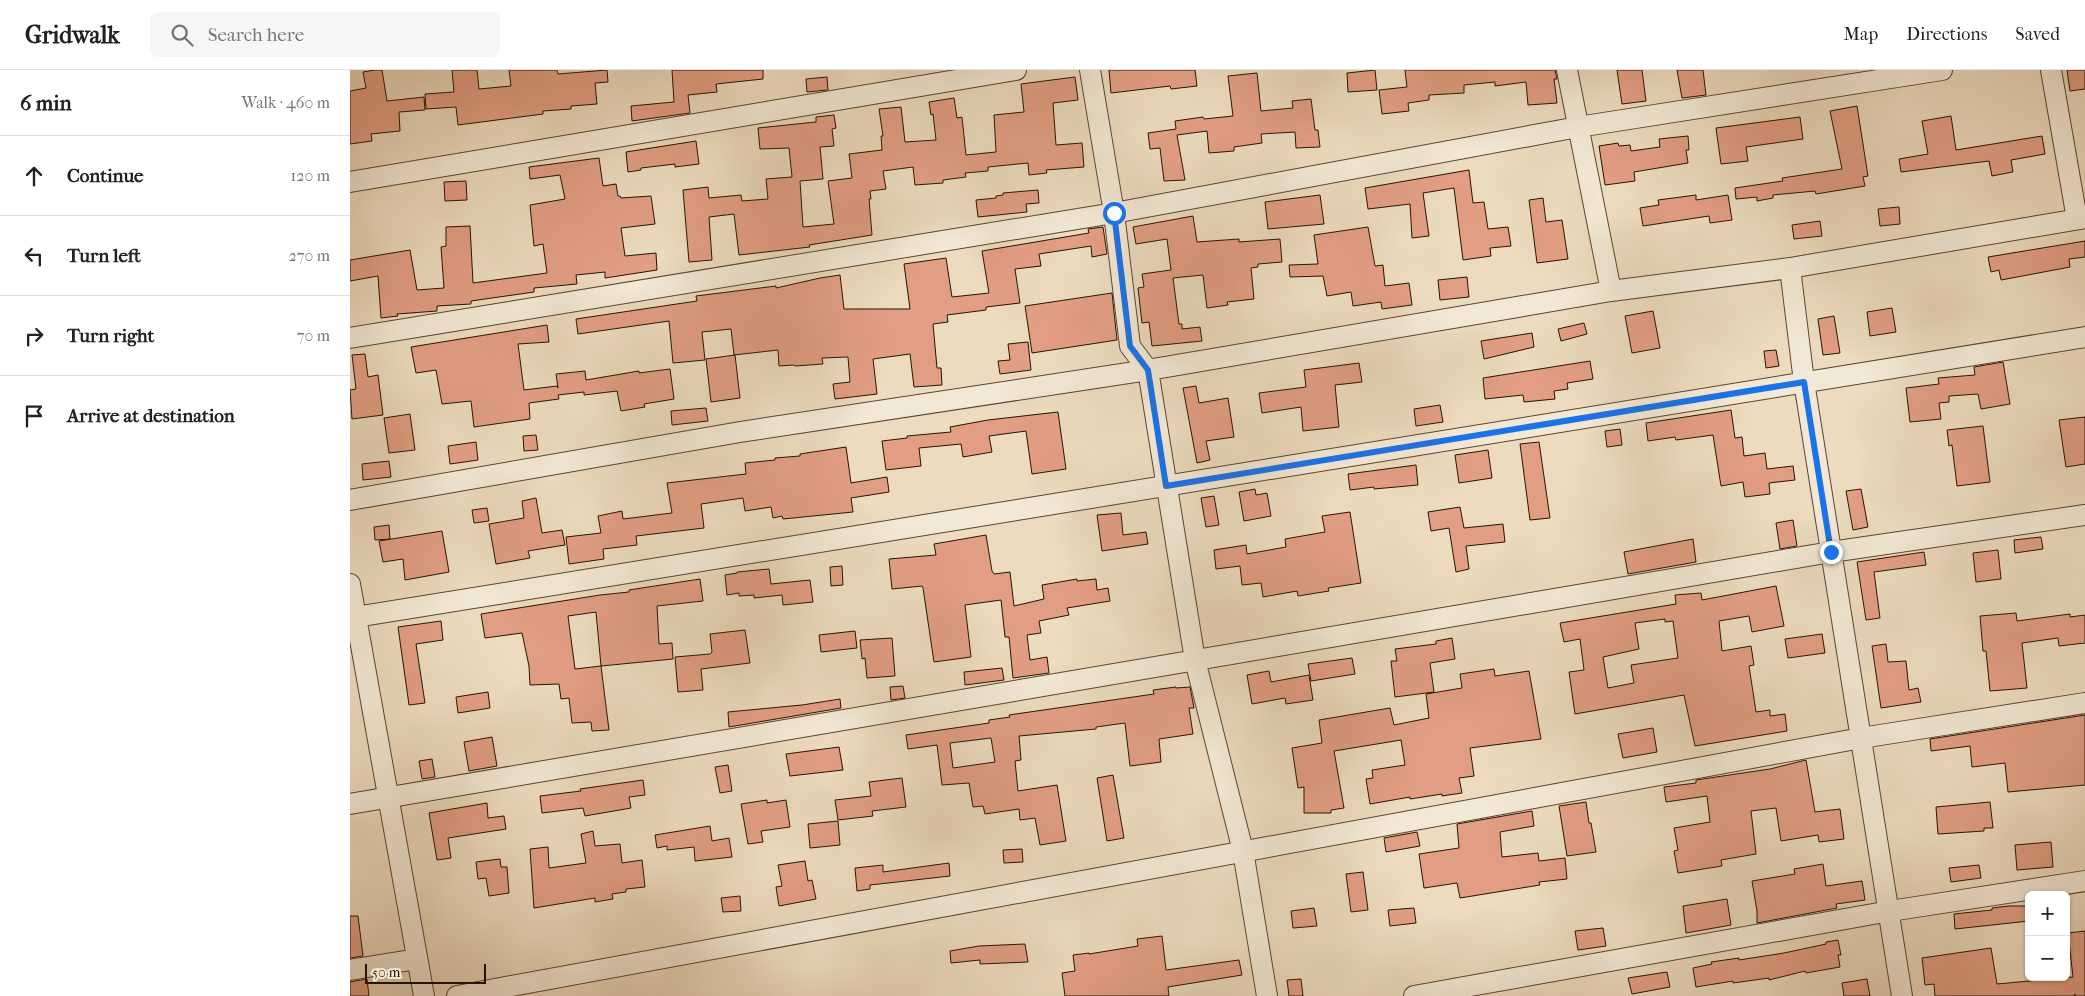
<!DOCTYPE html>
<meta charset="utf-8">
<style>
:root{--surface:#fff;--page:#f6f6f6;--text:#202124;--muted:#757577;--line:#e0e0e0}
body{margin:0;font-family:"IM FELL French Canon",serif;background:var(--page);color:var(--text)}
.controls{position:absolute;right:15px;bottom:15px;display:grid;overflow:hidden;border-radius:8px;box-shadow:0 1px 4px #0004}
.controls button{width:45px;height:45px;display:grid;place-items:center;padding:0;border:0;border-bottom:1px solid var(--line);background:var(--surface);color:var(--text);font:25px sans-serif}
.scale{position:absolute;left:15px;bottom:12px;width:121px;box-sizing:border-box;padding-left:5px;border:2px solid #281300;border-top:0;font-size:14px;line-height:18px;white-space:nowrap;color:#281300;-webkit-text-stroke:4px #f3e8d5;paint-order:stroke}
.stop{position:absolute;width:15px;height:15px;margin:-11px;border:4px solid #1a73e8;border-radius:50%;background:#fff}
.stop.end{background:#1a73e8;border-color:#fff;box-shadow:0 1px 5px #0008}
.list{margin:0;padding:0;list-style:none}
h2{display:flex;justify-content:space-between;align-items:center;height:65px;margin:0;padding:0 20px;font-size:21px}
h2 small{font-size:16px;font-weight:400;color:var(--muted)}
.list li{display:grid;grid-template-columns:32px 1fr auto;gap:15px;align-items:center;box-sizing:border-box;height:80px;padding:0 20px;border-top:1px solid var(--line)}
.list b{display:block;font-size:19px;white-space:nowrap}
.list em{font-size:16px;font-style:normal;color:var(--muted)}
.icon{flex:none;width:28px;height:28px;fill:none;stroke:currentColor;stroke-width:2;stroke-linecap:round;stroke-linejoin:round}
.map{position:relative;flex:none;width:1735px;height:926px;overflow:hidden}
header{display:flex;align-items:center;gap:30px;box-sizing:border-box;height:70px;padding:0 25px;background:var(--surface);border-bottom:1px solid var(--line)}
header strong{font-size:24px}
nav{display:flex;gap:28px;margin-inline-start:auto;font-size:18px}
.search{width:350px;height:45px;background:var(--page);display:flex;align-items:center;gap:12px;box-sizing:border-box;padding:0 18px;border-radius:8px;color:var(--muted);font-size:19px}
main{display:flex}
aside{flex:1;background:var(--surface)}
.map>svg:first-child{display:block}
</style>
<header>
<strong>Gridwalk</strong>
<div class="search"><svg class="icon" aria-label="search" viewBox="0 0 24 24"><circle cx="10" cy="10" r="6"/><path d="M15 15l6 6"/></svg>Search here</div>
<nav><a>Map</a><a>Directions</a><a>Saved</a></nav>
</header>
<main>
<aside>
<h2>6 min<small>Walk · 460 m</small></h2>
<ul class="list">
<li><svg class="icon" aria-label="ahead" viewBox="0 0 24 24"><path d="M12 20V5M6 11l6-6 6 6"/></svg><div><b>Continue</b></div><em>120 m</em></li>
<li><svg class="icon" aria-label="left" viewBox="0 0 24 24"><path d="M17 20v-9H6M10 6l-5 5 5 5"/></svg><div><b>Turn left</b></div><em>270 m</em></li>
<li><svg class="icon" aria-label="right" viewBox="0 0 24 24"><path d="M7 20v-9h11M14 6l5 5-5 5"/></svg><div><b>Turn right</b></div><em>70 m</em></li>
<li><svg class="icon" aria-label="arrive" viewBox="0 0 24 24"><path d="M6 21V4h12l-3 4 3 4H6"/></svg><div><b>Arrive at destination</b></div></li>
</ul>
</aside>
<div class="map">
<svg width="1735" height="926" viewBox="0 0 1735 926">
<rect width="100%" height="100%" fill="#ecdbbf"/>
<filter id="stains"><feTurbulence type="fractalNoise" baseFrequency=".004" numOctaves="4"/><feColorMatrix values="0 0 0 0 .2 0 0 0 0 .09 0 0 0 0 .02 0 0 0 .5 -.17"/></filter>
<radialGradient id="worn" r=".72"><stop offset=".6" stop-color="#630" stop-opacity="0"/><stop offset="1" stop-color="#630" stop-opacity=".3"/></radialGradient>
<!-- building -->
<path fill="#e29e83" stroke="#281300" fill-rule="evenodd" d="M25,0H32L37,31L74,27L75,40L49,42L50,61L21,64L22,71L0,74V21L16,18L13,2Z
M102,0H127L129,19L161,16L159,0H207L208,4L257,0L258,12L245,13L247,34L221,36V39L193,41V44L108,55L106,37L76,39L75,24L104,22Z
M322,0H413V9L366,14L367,22L338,25L340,43L282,51L281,36L324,32Z
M759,0H845L847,16L821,19L820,16L761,23Z
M1025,0L1027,20L998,22L997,3Z
M1055,0H1205L1207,9H1204L1207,33L1178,35L1176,12L1145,16V12L1114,15V23L1079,25V30L1058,33L1059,41L1032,44L1029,20L1057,17Z
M1267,0H1292L1296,31L1272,34Z
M1327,0H1353L1356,25L1332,28Z
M1717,0H1735V19L1720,21Z
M907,3L911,41L943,38L942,31L961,29L965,60H968L970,77L946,78L945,62L911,64L912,73L884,77V81L859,83L857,61L827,65L835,110L814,111L810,78L800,79L798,63L826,59L825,51L853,47L854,49L883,46L878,6Z
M477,7L478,20L457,22L456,9Z
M725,7L728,30L703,33L706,75L732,73L734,97L696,100L697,103L679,105L678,93L638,97V101L615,103L616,107L593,110V113L565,115L563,97L533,101L536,119L520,121L521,129H519L522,165L459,175L460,177L389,185L384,144L359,147L362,190L339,192L333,120L358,117L359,128L391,125L392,131L418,129L416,109L442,107L439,78L410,79L408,58L466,52V47L484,45L486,58L482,59L484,76L470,77L473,109L450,111L453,157L484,154L478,111L502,108L499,84L532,80L531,66H533L529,39L551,37L555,72L586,70L583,44L581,45L579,32L604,28L607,48L612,47L616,85L646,82L644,45L674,42L671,14Z
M1507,36L1518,106L1513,107L1515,116L1466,124L1465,121L1423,125V128L1407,131V127L1386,129L1385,118L1433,111L1432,108L1492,99L1480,41Z
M1601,46L1606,80L1692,66L1695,84L1661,90L1663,102L1642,106L1639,91L1551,102L1549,89L1578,84L1572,51Z
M1450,47L1453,69L1396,77L1398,91L1371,94L1366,58Z
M1338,66L1339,80H1336L1338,93L1284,102L1285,111L1255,115L1249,76L1268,73L1269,76L1280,75L1281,81L1310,77L1309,69Z
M346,71L349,94L325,97V94L291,98V100L278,102L276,82Z
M249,88L253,116L266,114L268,126H270L271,128L301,126L305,154L271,158L275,186L306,183L307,200L255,208V202L226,205L227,214L184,218V222L121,231V234L87,236V241L47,244L48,246L31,248L28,206L0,211V190L60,180L67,220L94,218L91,177L96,176V157L120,156L123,213L197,203L193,174L184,176L180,135L215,129L210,105L180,109L179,97Z
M1119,100L1123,133L1134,132L1138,159L1158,157L1161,176L1140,178L1141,186L1113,190L1104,118L1073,123L1079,166L1062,168L1060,134L1018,139L1015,118Z
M116,111L117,130L95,131L94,112Z
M688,120L689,133L676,134L677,142L628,147L626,130L646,128V126L653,125V123Z
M970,125L974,154L918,159L915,132Z
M1346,125V130L1378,125L1382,150L1360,153L1359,146L1293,156L1290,138L1309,135L1308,130Z
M1193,128L1196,152L1212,150L1218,189L1187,193L1179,130Z
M1549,137L1550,154L1530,156L1528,139Z
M843,146L847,172L889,169V172L930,169L932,192L908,194V197L901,198L904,229L877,232L878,235L857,238L853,205L823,208L829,254H832V259L850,257L852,271L802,276L799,252L792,253L788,218L794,217L792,204L821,200L817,169L786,174L783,157Z
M1470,151L1472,166L1444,169L1442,155Z
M753,157L757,184L742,187L741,176L689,184L691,196L665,199L670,233L636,237V240L597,245L598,252L583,254L587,298H591L592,315L564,317L560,284L523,289L527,324L485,329L483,314L500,312L498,287L472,288L473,294L445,296L444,295L429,296L428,280L384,285L381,259L352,262L355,290L323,293L319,251L228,264L226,249L347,231L346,226L426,216V218L470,208L490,205L494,239H560L554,194L596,188L602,227L639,223L632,181L739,163L738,159Z
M1018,157L1025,196L1033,195L1035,216L1059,213L1062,235L1032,239L1031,232L1003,236L1001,222L977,226L973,206L940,207L939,195L968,194L964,165Z
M1735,171V187L1719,189L1720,197L1651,210L1649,200L1641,202L1638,187Z
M1117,207L1119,227L1090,230L1088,210Z
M762,223L767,270L682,283L675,236Z
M1542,238L1546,262L1520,266L1517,242Z
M1303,241L1310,278L1282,283L1275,246Z
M1484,246L1490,283L1473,285L1468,249Z
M1234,253L1237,264L1211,271L1208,259Z
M197,255L199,272L168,274L174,320L207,316L208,318L206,304L235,301L236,310L289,301V303L320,299L324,329L294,334L295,337L271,341L267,321L234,325V322L208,325L209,329L179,333L180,349L124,357L121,331L92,334L86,300L66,303L61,277Z
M1182,263L1184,277L1134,289L1131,271Z
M678,272L681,300L650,304L648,291L660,290L658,274Z
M1426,280L1429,296L1416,298L1414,281Z
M15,284L18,307L28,305L33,345L2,349L0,320L6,319L2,285Z
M385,285L390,328L361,332L356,289Z
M1240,291L1243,309L1217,313L1218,319L1204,321L1205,329L1174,332L1173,325L1135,329L1133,308Z
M1653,292L1660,334L1631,339L1628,324L1599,326V332L1589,333L1591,349L1560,352L1556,318L1589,314L1588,308L1625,305L1624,297Z
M1009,293L1012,312L985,315L989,357L953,361L951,337L912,343L909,323L956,317L954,300Z
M846,316L849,333L878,328L884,367L856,371L860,390L847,393L833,318Z
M1090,335L1093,352L1066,356L1064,339Z
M356,338L358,351L322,355L321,341Z
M1381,340L1385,368L1392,367L1394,386L1415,383L1417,399L1443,396L1445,410L1419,413L1420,424L1395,427L1393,412L1371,416L1363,365L1326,370L1325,367L1298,371L1296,353Z
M708,342L716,399L682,404L676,361L639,366L642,382L613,387L611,374L569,378L571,396L536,400L532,371L557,368V366L601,362L600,357L638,350Z
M60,344L65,380L39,383L34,348Z
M1735,347V394L1716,397L1709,350Z
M1633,356L1640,412L1607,416L1602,375L1599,376L1597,360Z
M1270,359L1272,375L1257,377L1255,361Z
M186,365L188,380L174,381L173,366Z
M126,372L128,390L100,394L98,376Z
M1189,372L1200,448L1180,450L1170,374Z
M496,377L501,413L537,407L539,422L501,428L503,442L433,449L432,446L423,448L421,437L395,441L393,428L351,434L354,458L286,466L287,475L253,479L254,489L219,494L216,467L251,463L248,446L272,441L273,449L322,443L317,413L396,404L395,393L425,390V388L450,386V384Z
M1138,380L1142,408L1109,413L1105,385Z
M39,391L41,407L13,410L12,394Z
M1066,395L1068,415L1024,419V417L1000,420L998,404Z
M905,419L906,425L917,423L921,446L894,451L889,422Z
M1511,419L1518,457L1503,460L1496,421Z
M864,426L869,455L856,457L851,428Z
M186,428L192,463L212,460L215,475L178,481L180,488L146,494L139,454L174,448L172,431Z
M1110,437L1114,458L1153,454L1155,472L1116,476L1119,499L1106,502L1099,458L1081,461L1078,442Z
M137,438L139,451L124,453L122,440Z
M1000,442L1011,513L978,518L979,521L948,526L947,521L913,527L911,513L892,515L890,496L866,499L864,480L896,475L897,484L936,477L935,469L975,462L972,446Z
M771,443L773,465L796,462L798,474L752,481L747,445Z
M1443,450L1447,476L1430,479L1426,453Z
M39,455L40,469L25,470L24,457Z
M92,461L99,502L55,510L53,489L33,492L29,471Z
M636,465L642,501L644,504L660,502L664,536L694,529L692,515L727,509V511L746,509L747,520L758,518L760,531L717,538L719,545L689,551L691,563L677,565L680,590L697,587L699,603L663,608L659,567H655L651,530L615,535L621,587L584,592L573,518L572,516L542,519L539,489L586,485L584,474Z
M1691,467L1693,479L1665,483L1664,470Z
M1343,469L1346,492L1278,504L1274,482Z
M1648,480L1651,509L1626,512L1623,483Z
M1574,482L1576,495L1524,502L1530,548L1516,550L1507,492Z
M492,496L493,515L481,516L480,497Z
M419,499L421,514L460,510L463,532L433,535L432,525L404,528V525L389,526V523L377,525L375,505L387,503V502Z
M350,509L353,531L307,536L309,574L322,573L323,589L251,596L246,542L218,546L225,599L251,596L259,660L242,661L241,652L222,653L219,628L211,629L209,614L180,615L179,596L172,563L135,568L131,544L250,525L279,522V520Z
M1426,516L1434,556L1402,562L1399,546L1369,551L1372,581L1401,576L1404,595L1399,596L1406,642L1420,640V646L1435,644L1437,661L1345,676L1334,625L1225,644L1219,602L1234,600L1230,569L1214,572L1210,553L1326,534L1325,525L1351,523L1352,530ZM1315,549V552L1323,551L1328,588L1281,595L1284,613L1258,618L1253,587L1289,579L1285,553Z
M1666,543L1667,551L1720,544V547L1735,545V573L1709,576L1708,568L1672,573L1677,618L1640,621L1636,581H1633L1630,546Z
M91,551L93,570L66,574L75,633L59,635L48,557Z
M395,560L400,593L351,599L353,620L328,622L325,587L360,584L362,582L360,564Z
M505,561L507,578L471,582L469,565Z
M1472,564L1475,583L1438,588L1435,569Z
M542,568L545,606L517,608L515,588L512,589L510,570Z
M1102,568L1105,589L1080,593L1084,622L1045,627L1041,591H1047L1045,579L1086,574V571Z
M1536,574L1538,592L1556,591L1559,620L1568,618L1571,632L1531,638L1522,576Z
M1002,588L1005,604L961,611L958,594Z
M652,598L654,610L615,615L614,602Z
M1144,599L1145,606L1179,601L1191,669L1120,678L1124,706L1109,708L1112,723L1092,726V724L1060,729V727L1020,734L1016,709L1023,708L1022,700L1055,695L1051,670L984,681L994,738L981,740V743H954V717L948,718L942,678L972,673L969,650L1040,638L1044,655L1079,648L1076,624L1112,618L1110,604Z
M919,601L921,612L959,605L963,630L936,634L935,628L902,634L897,605Z
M553,616L555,628L541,630L540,617Z
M826,617V618L840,617L844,638H839L843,664L809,669L811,692L780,696L775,653L746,657V659L669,666L671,690L665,691L668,721L707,715L716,771L690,775L685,748L670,750L669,739L635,744L633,736L623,737L619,713L592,715L587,675L558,679L556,665L639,653V650L660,647L659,645L804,624L803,620ZM641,668L645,692L603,698L600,673Z
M138,622L140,638L108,643L106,627Z
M490,629L491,638L379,657L378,642L452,635Z
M1735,645V715L1658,722L1655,693L1622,697L1620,676L1581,681L1580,669Z
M1303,658L1307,682L1273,688L1268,664Z
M142,667L147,696L119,701L114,672Z
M489,677L493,700L440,706L436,684Z
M82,689L85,707L72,709L69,691Z
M1456,690L1465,742L1490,739L1494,769L1469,772L1468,765L1431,771L1426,738L1401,741L1406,784L1371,790L1372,796L1328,803L1324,781L1328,780L1324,758L1360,752L1357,726L1316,732L1314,717L1346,713V710L1420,699Z
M378,695L382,721L370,723L365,697Z
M763,705L774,768L757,771L747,708Z
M552,708L556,737L522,741L523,746L488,750L485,730L521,726L519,712Z
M293,710L295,725L279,727L281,738L235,746L233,738L192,743L190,726L231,721L230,719Z
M417,730V733L436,730L440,757L411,761L413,772L398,774L391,734Z
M1236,732L1239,753H1241L1246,782L1217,786L1209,736Z
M1640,732L1643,758H1634V761L1588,764L1586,737Z
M137,733L138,748L154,746L156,759L98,768L101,788L87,790L79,743Z
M1182,741L1184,756L1150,762L1152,787L1188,783L1189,791L1215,788L1217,809L1189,812L1190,815L1110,828L1107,813L1074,818L1069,784L1109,778L1107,754Z
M488,751L490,775L460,778L458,754Z
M360,756L362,771L379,768L382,787L345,791L344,777L317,780V776L307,778L305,765Z
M243,761L245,776L270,774L272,793L292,790L295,817L276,819V822L262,824L263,829L245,832V828L184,838L180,779L198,777L199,798L236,793L231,764Z
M1067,762L1070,776L1036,782L1034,768Z
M1701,772L1703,797L1667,800L1665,775Z
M672,779L673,792L654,793L653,780Z
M150,789L151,797H157L159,823L139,826L136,808L128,809L126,792Z
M455,791L458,811L462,810L466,829L429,836L426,817L432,816L428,795Z
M599,793L600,806L520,815V819L507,821L505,798L533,795V802Z
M1473,794L1476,816L1512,811L1515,830L1486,834L1487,838L1407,853V841L1402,811L1445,804L1444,799Z
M1629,795L1631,808L1601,812L1599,798Z
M1013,802L1018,840L1001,842L996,804Z
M390,826L391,841L373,842L371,828Z
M1377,829L1381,855L1336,863L1333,836Z
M1658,836H1677L1679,851L1605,859L1604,844L1642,840V838Z
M964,838L967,856L943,858L941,841Z
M1064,838L1066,853L1040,856L1038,840Z
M0,846H8L13,886L0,888Z
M1253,858L1256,876L1228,880L1225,861Z
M1735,861V926H1725V924V926H1585L1584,914L1575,915L1572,888L1641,878L1647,914L1723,907L1718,863Z
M812,866L816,900L889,890L892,905L818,917L819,926H715L712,903L725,901L723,885L739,883V884L788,876L787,869Z
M1488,870L1491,885H1488L1490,897L1456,903L1455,901L1419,910V908L1383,913V911L1346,917L1343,898L1362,894L1361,892L1389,888V890L1434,883L1476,874V872Z
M675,874L678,892L630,894V890L601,893L600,881L629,876Z
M1317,902L1320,917L1282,924L1278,908Z
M17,909L19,926H0V912Z
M951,909L953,926H939L937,910Z
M1517,909L1520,926H1494L1492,913Z"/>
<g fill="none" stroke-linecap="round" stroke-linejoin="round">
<!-- street casing -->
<g stroke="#594530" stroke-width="22">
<path id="street" d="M740,0L764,143L780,276L798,300L845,590L893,781L917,926
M1217,0L1261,221
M1701,0L1727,149
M0,112L666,0
M1440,198L1454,312L1552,926
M0,268L764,143L1228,57L1592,0
M0,430L390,362L798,300L1261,221L1440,198L1735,148
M0,514L74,926
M0,548L1735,267
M0,734L1481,482L1735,445
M0,900L67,889
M107,926L1511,668L1735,633
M1064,926L1540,841L1735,811"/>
</g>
<!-- street -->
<use href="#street" stroke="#f3e8d5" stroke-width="20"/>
</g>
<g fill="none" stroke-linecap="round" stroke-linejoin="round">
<!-- route -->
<path stroke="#1a73e8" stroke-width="6" d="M764,143L780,276L798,300L816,416L1454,312L1481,482"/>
</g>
<rect width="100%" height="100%" filter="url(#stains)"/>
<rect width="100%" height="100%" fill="url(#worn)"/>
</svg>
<div class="controls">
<button>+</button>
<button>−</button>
</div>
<div class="scale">50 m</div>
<div class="stop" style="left:764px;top:143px"></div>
<div class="stop end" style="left:1481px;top:482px"></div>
</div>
</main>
